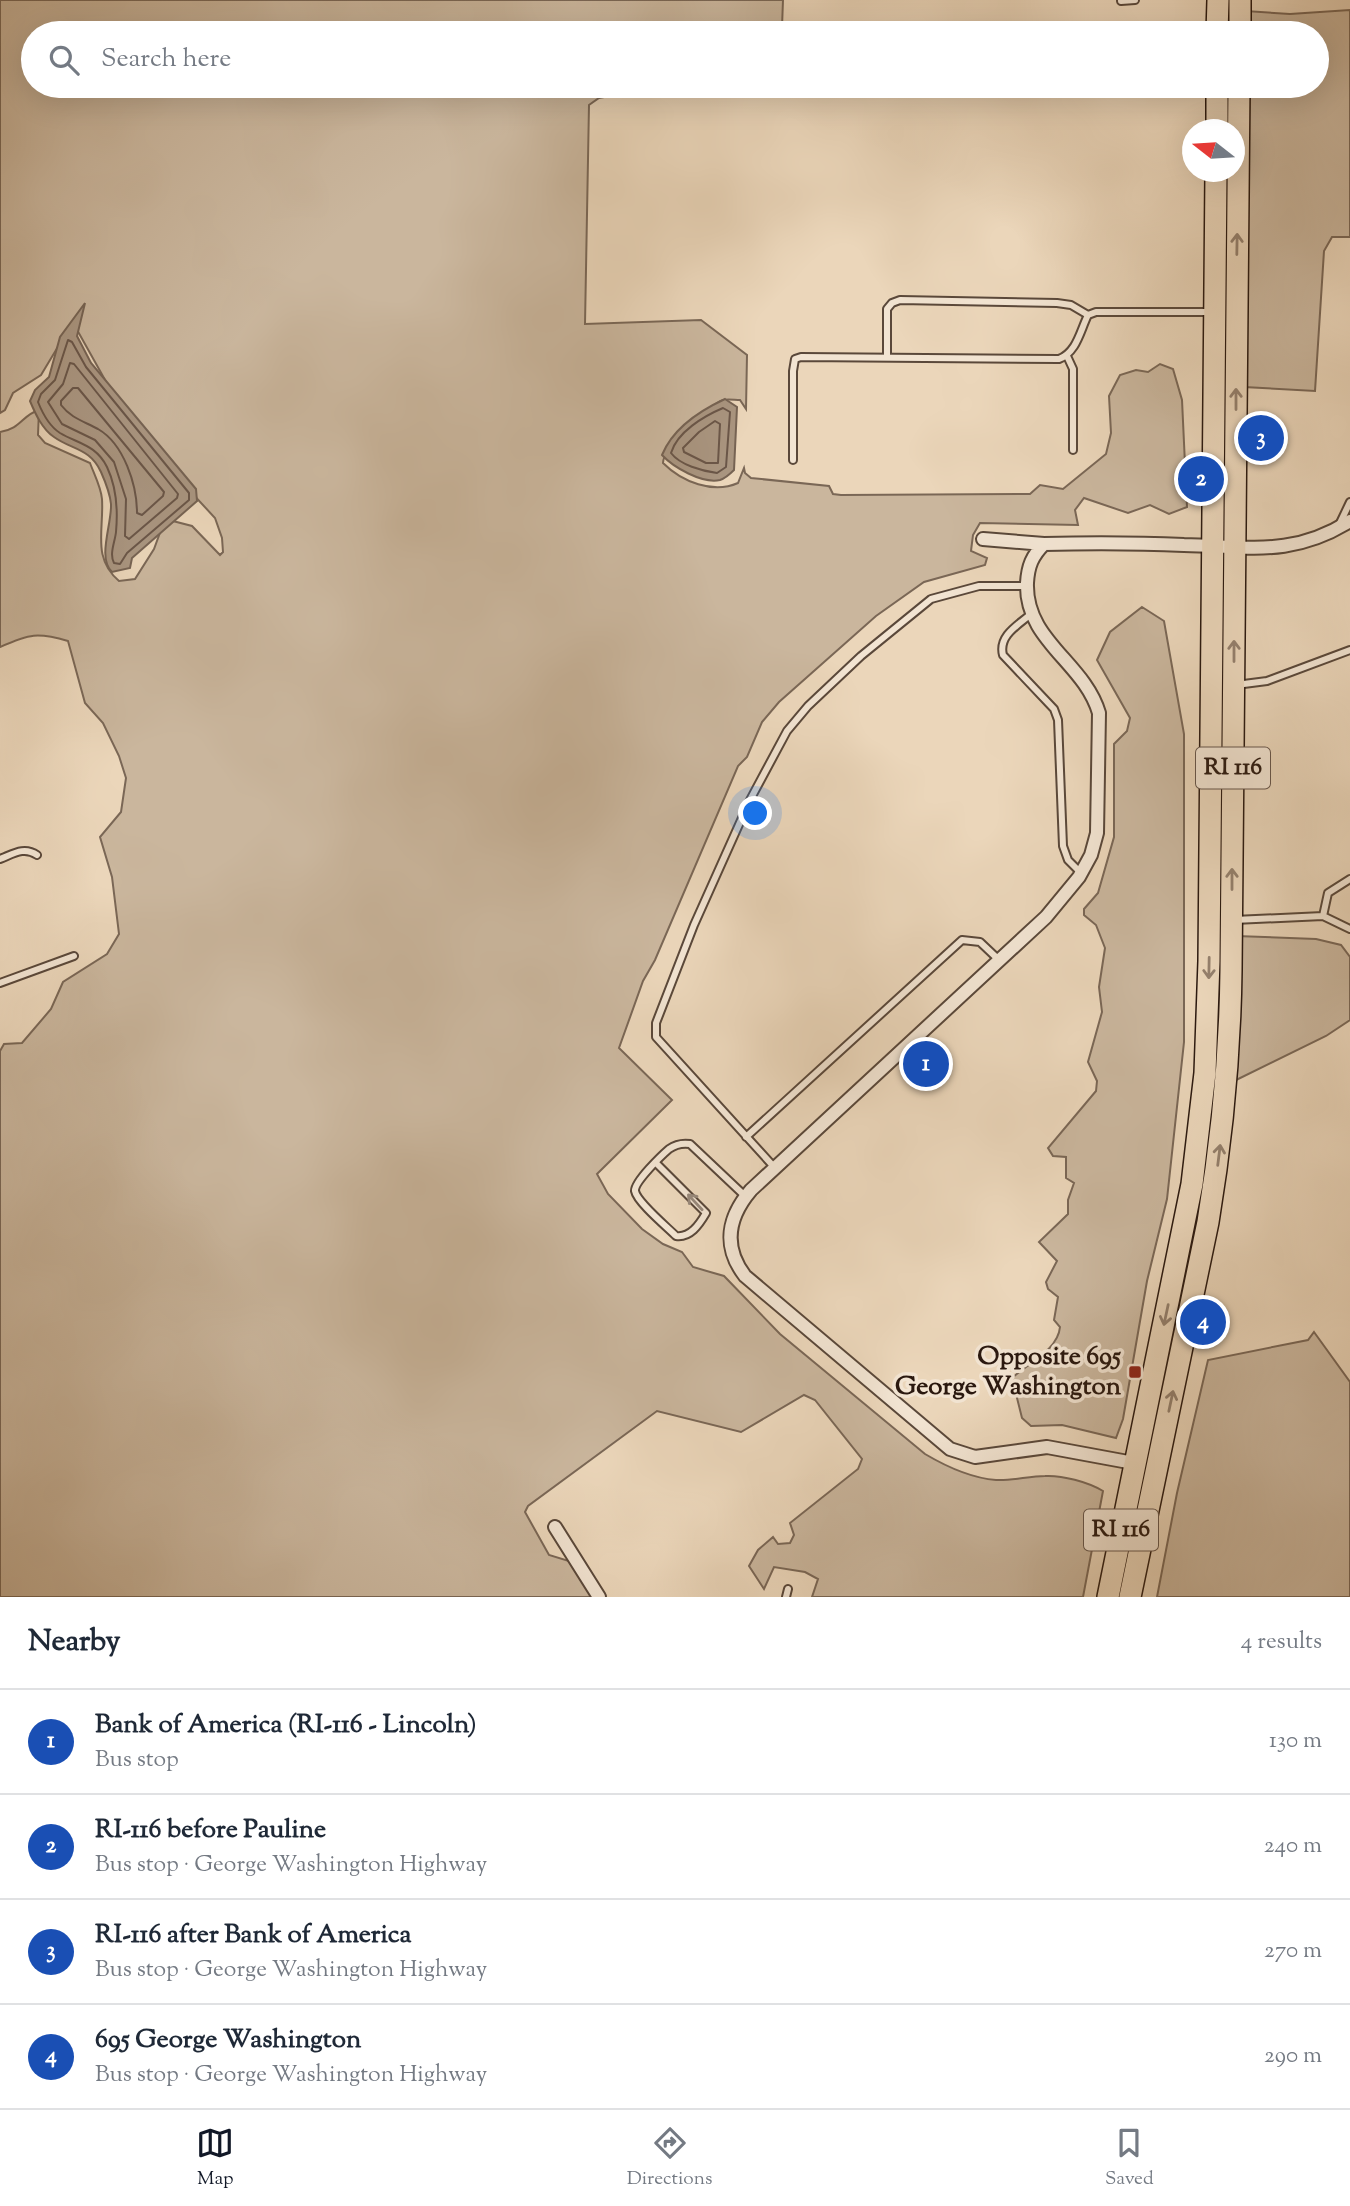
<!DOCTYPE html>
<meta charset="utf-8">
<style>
:root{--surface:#fff;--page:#f6f6f7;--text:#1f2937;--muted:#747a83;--line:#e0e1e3;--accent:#111827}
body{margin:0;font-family:"Sorts Mill Goudy",serif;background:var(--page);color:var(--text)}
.compass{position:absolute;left:1182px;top:119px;width:63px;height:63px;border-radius:50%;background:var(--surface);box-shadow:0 7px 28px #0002;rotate:287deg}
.you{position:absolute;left:756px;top:814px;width:24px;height:24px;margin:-18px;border:5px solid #fff;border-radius:50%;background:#1a73e8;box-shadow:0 0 0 10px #1a73e833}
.badge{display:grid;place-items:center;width:46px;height:46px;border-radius:50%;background:var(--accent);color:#fff;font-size:23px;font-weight:700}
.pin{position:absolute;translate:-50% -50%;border:4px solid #fff;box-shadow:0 2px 7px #0006}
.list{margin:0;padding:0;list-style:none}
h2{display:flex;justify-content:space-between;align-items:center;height:91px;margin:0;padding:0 28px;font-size:30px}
h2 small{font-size:23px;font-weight:400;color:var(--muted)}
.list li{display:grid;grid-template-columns:46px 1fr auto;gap:21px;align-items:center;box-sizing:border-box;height:105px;padding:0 28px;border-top:2px solid var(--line)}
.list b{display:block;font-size:26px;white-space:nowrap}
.list p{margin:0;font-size:23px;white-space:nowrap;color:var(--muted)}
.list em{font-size:23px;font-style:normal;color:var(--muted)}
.icon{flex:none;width:38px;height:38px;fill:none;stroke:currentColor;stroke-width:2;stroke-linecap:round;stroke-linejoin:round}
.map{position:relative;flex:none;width:1350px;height:1597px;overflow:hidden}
.search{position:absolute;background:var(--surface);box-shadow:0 7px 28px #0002;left:21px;right:21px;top:21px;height:77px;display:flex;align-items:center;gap:18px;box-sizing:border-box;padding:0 24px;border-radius:38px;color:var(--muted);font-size:26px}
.sheet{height:511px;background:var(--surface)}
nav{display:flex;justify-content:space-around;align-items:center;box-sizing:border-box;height:98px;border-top:2px solid var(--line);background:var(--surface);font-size:19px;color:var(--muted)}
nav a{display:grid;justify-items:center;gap:4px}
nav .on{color:var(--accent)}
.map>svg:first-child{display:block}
</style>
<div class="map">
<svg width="1350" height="1597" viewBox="0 0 1350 1597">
<rect width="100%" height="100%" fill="#ebd6ba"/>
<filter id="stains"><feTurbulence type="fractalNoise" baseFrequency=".00286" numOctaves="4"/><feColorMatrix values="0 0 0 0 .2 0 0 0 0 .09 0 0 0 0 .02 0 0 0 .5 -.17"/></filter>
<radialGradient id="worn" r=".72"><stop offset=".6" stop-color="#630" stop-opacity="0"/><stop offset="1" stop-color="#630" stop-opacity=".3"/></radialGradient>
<!-- green -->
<path fill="#cab69d" stroke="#7a6756" stroke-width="2" d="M0,0H783L782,27L763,33H33V86H662L599,98L589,105L585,324L701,320L747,355L746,409L740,400C735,400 727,399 723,400C709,405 663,447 663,463C682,482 713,494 738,483L744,468L745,473L751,478L829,486L833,494L841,495L1030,494L1040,485L1063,489L1106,454L1111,433L1109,396L1120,375L1136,370L1148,372L1160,364L1173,369L1182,400L1187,507L1169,514L1150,505L1128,513L1084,498L1075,510L1078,525L980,523L973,535L971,551L987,558L985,565L924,582L876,616L779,702L762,722L747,757L738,766L655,960L643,981L619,1048L672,1100L597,1174L608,1194L642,1229L663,1244L682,1252L693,1267L724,1276L780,1334L925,1454C947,1467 970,1478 996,1480C1012,1481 1029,1476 1045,1476C1062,1475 1088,1482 1103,1491L1083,1597H812L818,1579L805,1572L774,1567L764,1589L749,1566L758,1550L773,1537L778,1544L790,1543L794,1535L790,1523L858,1469L862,1459L815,1400L804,1395L741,1432L657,1411L528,1506L525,1512L549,1555L582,1565L602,1597H0V1051L4,1044L22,1043L51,1009L63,982L107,954L119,934L112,877L100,837L121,812L126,778L119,756L103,723L85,703L68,641C37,632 30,634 0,647V432C21,429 22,415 39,410L38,435L45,443L90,463C94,474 101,487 102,499C104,531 92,558 119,581L135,579L154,549L165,519L192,526L220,555L223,552L222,538L215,518L190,491L109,387L76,328L71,325L41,375L13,393L5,410L0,413Z
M1350,10V237H1332L1324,251L1315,391L1244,387L1245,86H1317V33H1246V11L1290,14Z
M1142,607L1164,621L1184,734V1042L1167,1199L1147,1281L1123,1419L1116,1438L1062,1425L1031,1426L1022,1418L1012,1378C1028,1363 1058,1350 1060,1327L1054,1320L1058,1297L1048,1289L1046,1282L1057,1261L1039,1242L1068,1214V1200L1074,1183L1066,1178V1157L1053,1156L1048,1148L1096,1091L1097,1081L1088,1062L1102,1012L1099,987L1105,948L1096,925L1084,915V909L1098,893L1114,837V744L1127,731L1130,718L1097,660L1110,632Z
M1236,936L1316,939L1341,945L1350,957V1020L1326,1036L1228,1084Z
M1314,1332L1350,1382V1597H1157L1177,1493L1208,1360L1308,1340Z"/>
<!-- water -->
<path fill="#a99580" stroke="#766353" stroke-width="2" d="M85,303L77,336L91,363L196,489L197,501L132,558L130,568L112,572C97,558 112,524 111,504C110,494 105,481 101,472C90,448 72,450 54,437C42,429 35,413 30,401L35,390L49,377L60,337Z
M725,399L737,407L734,470C730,474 726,478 720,480C702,484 673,467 662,455C673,428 699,411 725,399Z"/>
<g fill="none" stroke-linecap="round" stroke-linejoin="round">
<!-- shore -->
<path stroke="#6a5648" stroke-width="2" d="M68,340L72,342L86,367L189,493V500L127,553L120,564L114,563C109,554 115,542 116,532C118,510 117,488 107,467C96,445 79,444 60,433C49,426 42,412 38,402L41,394L55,380Z
M70,363L74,364L178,494L177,498L129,539L125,536L126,499L114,462L95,440L62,424L48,402L63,384Z
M73,388H78L164,492L163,496L142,515L137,513C137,485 124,444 98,429C83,421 71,418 61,405V401Z
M723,408L730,412L726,467L717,473C702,471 680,465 671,453C677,432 704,416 723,408Z
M715,421L720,424L718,463H706L684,452L683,448L699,432Z"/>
<!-- service casing -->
<g stroke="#5a483a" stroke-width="10">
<path id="service" d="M1121,1L1135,0
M1067,356L1073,369V450
M887,357V309L892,303L900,300L1057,303L1071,305L1088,315
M793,460V371L795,359L801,357L1059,359C1077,352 1080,331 1088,315L1096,312H1209
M1340,523L1350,502
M1031,614C1018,625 998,636 1003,655L1054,709L1058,720L1063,846L1068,860L1081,873
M1236,685L1267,681L1350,650
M0,859C13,854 24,846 37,855
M1323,916L1328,893L1350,879
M1234,920L1323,916L1350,929
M0,983L74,956
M746,1137L962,940L980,942L999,960
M656,1163L706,1213C699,1225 690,1238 676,1236C667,1227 637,1202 635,1191C634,1182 662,1155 669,1149C676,1144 683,1143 690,1144L745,1196
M775,1168L656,1037V1023L694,925L750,800L787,731L808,706L861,656L931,599L979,586H1027
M786,1597L788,1589"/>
</g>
<!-- minor casing -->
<g stroke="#5a483a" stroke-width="16">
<path id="minor" d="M983,539L1044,544
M1139,1464L1047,1447L975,1457L950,1449L745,1276C722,1246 728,1217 751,1190L1046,917L1079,877L1091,855L1097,833L1099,713C1084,662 1025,641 1027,583C1028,566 1032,556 1044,544C1090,543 1137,543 1184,545C1248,546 1291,558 1350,521
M555,1527L599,1597"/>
</g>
<!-- primary casing -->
<g stroke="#2a180f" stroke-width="24">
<path id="primary" d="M1217,33L1218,0
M1240,33V0
M1217,130V86
M1108,1597L1192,1184L1205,1073L1209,961L1216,172
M1130,1597L1208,1222C1222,1138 1230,1055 1231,970L1239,86"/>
</g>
<!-- service -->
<use href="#service" stroke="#f2e4d2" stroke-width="6"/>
<!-- minor -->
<use href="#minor" stroke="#f2e4d2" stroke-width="12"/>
<!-- primary -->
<use href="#primary" stroke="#ebd6ba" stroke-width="21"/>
</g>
<!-- one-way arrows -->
<defs><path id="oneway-shaft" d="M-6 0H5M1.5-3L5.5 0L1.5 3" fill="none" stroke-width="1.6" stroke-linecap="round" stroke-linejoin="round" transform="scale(1.75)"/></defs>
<g stroke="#94806d">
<use href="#oneway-shaft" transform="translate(1237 244) rotate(-89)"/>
<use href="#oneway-shaft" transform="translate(1236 399) rotate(-90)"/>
<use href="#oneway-shaft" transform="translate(1234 651) rotate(-90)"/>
<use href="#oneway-shaft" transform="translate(1232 879) rotate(-90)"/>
<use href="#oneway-shaft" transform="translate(1209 968) rotate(91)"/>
<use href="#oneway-shaft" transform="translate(1219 1155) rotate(-83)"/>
<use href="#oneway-shaft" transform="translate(1166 1315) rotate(102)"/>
<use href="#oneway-shaft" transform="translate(1171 1401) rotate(-78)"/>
</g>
<use stroke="#98887a" href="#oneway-shaft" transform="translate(695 1202) rotate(-133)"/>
<!-- markers -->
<rect fill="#8f2418" stroke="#f2e4d2" stroke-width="2.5" x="1128" y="1365" width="14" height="14" rx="3.5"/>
<g text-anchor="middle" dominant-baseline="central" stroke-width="7" stroke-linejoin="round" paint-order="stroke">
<!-- shield labels -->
<g fill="#f2e4d2" stroke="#66554a" stroke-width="2">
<rect x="1196" y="747.5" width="74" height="41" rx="5"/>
<rect x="1084" y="1509.5" width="74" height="41" rx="5"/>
</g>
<g font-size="24" font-weight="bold" fill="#2a180f">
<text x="1233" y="768">RI 116</text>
<text x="1121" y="1530">RI 116</text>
</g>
<!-- poi labels -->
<g font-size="26" font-weight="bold" fill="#2a180f" stroke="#f2e4d2" text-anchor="end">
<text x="1121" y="1357">Opposite 695<tspan x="1121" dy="30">George Washington</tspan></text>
</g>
</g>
<rect width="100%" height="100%" filter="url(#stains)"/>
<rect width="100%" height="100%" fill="url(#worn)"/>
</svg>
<svg class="compass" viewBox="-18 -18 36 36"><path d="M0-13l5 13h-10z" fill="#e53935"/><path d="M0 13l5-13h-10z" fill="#747a83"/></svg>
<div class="you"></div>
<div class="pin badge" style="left:926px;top:1064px;background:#1a4fb4">1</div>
<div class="pin badge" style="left:1201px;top:479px;background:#1a4fb4">2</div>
<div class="pin badge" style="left:1261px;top:438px;background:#1a4fb4">3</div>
<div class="pin badge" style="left:1203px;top:1322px;background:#1a4fb4">4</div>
<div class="search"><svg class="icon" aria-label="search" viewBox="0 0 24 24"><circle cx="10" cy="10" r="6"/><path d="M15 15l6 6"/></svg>Search here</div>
</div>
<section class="sheet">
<h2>Nearby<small>4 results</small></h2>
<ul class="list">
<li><span class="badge" style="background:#1a4fb4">1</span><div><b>Bank of America (RI-116 - Lincoln)</b><p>Bus stop</p></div><em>130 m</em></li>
<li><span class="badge" style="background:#1a4fb4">2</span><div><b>RI-116 before Pauline</b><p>Bus stop · George Washington Highway</p></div><em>240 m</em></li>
<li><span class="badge" style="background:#1a4fb4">3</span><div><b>RI-116 after Bank of America</b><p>Bus stop · George Washington Highway</p></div><em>270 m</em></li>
<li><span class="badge" style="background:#1a4fb4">4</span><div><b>695 George Washington</b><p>Bus stop · George Washington Highway</p></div><em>290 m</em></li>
</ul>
</section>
<nav>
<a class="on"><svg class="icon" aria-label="map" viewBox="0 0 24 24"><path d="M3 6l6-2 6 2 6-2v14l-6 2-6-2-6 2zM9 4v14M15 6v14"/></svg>Map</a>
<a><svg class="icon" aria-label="directions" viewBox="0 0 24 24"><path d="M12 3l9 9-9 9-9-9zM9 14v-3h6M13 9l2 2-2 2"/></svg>Directions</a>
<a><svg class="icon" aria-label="saved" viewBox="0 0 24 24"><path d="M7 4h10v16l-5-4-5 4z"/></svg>Saved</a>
</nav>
